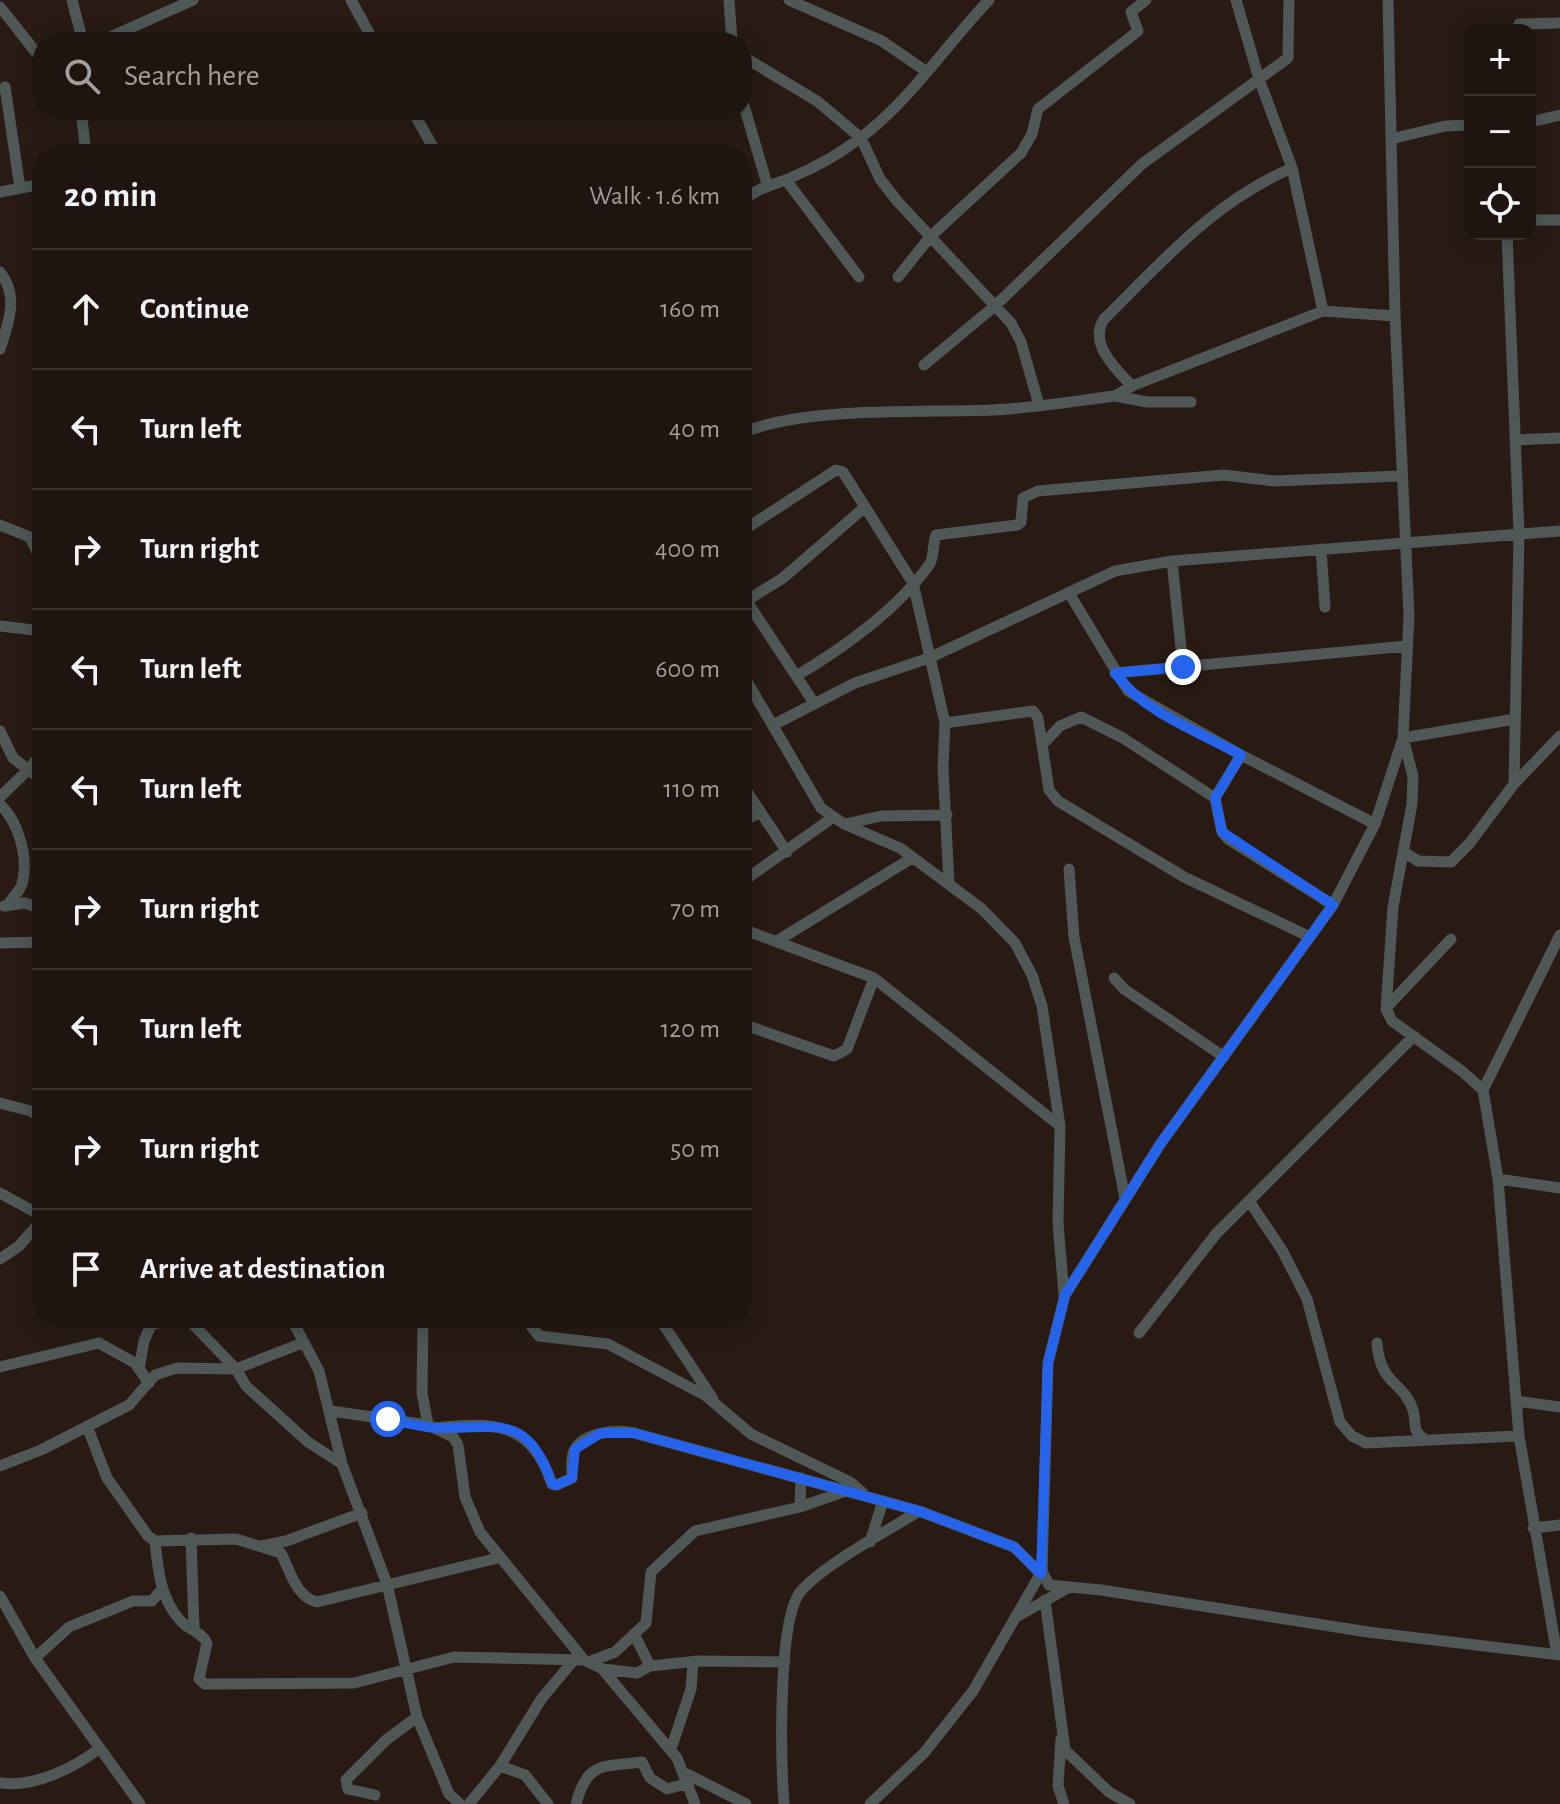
<!DOCTYPE html>
<meta charset="utf-8">
<style>
:root{--surface:#1f140f;--page:#2c211d;--text:#f1f3f6;--muted:#a19e9e;--line:#3c332f}
body{margin:0;font-family:"Alegreya Sans",sans-serif;background:var(--page);color:var(--text)}
.controls{position:absolute;right:24px;top:24px;display:grid;overflow:hidden;border-radius:16px;box-shadow:0 4px 20px #0003}
.controls button{width:72px;height:72px;display:grid;place-items:center;padding:0;border:0;border-bottom:2px solid var(--line);background:var(--surface);color:var(--text);font:40px sans-serif}
.stop{position:absolute;width:24px;height:24px;margin:-18px;border:6px solid #2563eb;border-radius:50%;background:#fff}
.stop.end{background:#2563eb;border-color:#fff;box-shadow:0 2px 8px #0008}
.list{margin:0;padding:0;list-style:none}
h2{display:flex;justify-content:space-between;align-items:center;height:104px;margin:0;padding:0 32px;font-size:34px}
h2 small{font-size:26px;font-weight:400;color:var(--muted)}
.list li{display:grid;grid-template-columns:52px 1fr auto;gap:24px;align-items:center;box-sizing:border-box;height:120px;padding:0 32px;border-top:2px solid var(--line)}
.list b{display:block;font-size:30px;white-space:nowrap}
.list em{font-size:26px;font-style:normal;color:var(--muted)}
.icon{flex:none;width:44px;height:44px;fill:none;stroke:currentColor;stroke-width:2;stroke-linecap:round;stroke-linejoin:round}
.map{position:relative;flex:none;width:1560px;height:1804px;overflow:hidden}
.search{position:absolute;background:var(--surface);box-shadow:0 4px 20px #0003;left:32px;top:32px;width:720px;height:88px;display:flex;align-items:center;gap:20px;box-sizing:border-box;padding:0 28px;border-radius:32px;color:var(--muted);font-size:30px}
.panel{position:absolute;background:var(--surface);box-shadow:0 4px 20px #0003;left:32px;top:144px;width:720px;height:1184px;border-radius:32px}
.map>svg:first-child{display:block}
</style>
<div class="map">
<svg width="1560" height="1804" viewBox="0 0 1560 1804">
<rect width="100%" height="100%" fill="#291b14"/>
<g fill="none" stroke-linecap="round" stroke-linejoin="round">
<!-- minor -->
<path stroke="#4f5856" stroke-width="11" d="M72,0L83,42
M351,0L374,42
M729,0L732,42
M789,0L882,41L927,72
M1236,0L1259,79L1292,168L1323,311
M1388,0L1395,316L1409,615L1403,738L1375,824L1333,905L1161,1143L1065,1295L1048,1363L1042,1571L1049,1585L1101,1590L1368,1632L1560,1655
M0,7L42,60
M1519,24L1560,23
M99,42L193,0
M742,56L817,101L861,138L880,179L898,202L1011,323L1021,342L1039,405
M5,87L20,188
M742,99L767,184
M81,110L86,154
M412,110L437,154
M1530,122L1560,115
M1391,139L1445,126L1470,125
M786,180L859,277
M0,192L42,184
M742,202C758,187 771,186 790,178C814,168 838,155 859,139C910,101 946,45 989,0
M1530,220H1560
M1507,234L1519,533L1514,784
M0,272C19,296 9,321 0,349
M898,277L930,237L1021,153L1032,134L1038,109L1138,31L1131,12L1146,0
M924,365L996,305L1142,164L1288,58L1289,0
M1132,386C1116,369 1088,343 1104,319C1165,259 1212,203 1292,168
M1115,396L1147,402H1191
M742,433C805,406 922,413 993,410C1034,408 1075,401 1115,396L1132,386L1323,311L1395,316
M1515,440L1560,438
M0,525L42,542
M742,531L836,470L843,472L913,583L945,723L943,767L949,884
M31,539L42,563
M1321,549L1325,607
M1172,561L1183,667
M1069,593L1128,691L1241,755L1375,824
M742,594L814,703
M746,601L783,578L865,507
M0,626L42,631
M742,673L821,808L844,824L900,848L982,909L1015,943L1032,975L1042,1006L1060,1126L1058,1223L1064,1295
M1115,673L1407,646
M796,676C842,649 898,609 929,565C935,556 932,545 936,535L1017,525L1021,522L1023,498L1038,491L1224,475L1274,481L1401,476
M1515,719L1403,738L1413,776L1412,804L1393,907L1386,1009L1392,1021L1463,1072L1483,1090L1498,1179L1519,1436L1557,1654
M945,723L1033,711L1038,718L1049,790L1058,801L1184,877L1310,937
M775,724L855,683L929,658L1115,571L1172,561L1560,531
M0,731L13,758L42,780
M1043,744L1060,726L1081,717L1123,738L1215,798L1222,832L1228,839L1333,905
M742,784L787,852
M0,797L30,768L42,752
M1215,798L1241,755
M0,804C19,823 29,858 22,884C20,891 11,899 7,906
M742,822L760,812
M845,824L881,816L947,815
M1404,852L1418,861L1451,862L1469,844L1514,784L1560,736
M1069,869L1074,937L1125,1198
M742,882L832,818
M4,906L25,903L42,909
M742,929L874,978L1060,1126
M777,941L912,858
M0,943L42,942
M1114,978L1124,989L1224,1057
M1386,1008L1451,939
M742,1024L834,1056L847,1049L874,978
M1414,1036L1249,1201L1282,1250L1307,1299L1340,1422L1352,1436L1366,1443L1519,1436
M1483,1090L1560,935
M0,1103L31,1111L42,1118
M1498,1179L1560,1188
M0,1193L42,1216
M0,1259L19,1246L42,1220
M187,1318L236,1369L246,1386L308,1442L342,1464
M291,1318L319,1371L342,1464L387,1584L417,1717L449,1794L460,1804
M423,1318L422,1393L428,1425
M525,1318L539,1336L608,1344L706,1396L751,1434L850,1482L863,1493
M659,1318L713,1399
M154,1324L181,1318
M1139,1333L1216,1234L1249,1201
M1377,1343C1380,1386 1404,1381 1413,1410C1417,1422 1411,1431 1424,1439
M0,1367L99,1343L135,1363L149,1383
M139,1369L144,1341L154,1318
M1517,1401L1560,1407
M331,1411L428,1425L453,1437L458,1445L465,1497L480,1532L584,1660
M87,1426L107,1478L148,1536L155,1541L236,1539L281,1553C290,1571 296,1597 317,1602L498,1558
M435,1428C493,1422 531,1421 552,1484L557,1485L572,1478C572,1470 570,1459 574,1451C583,1432 616,1429 634,1433L919,1511L1014,1547L1041,1574
M0,1466L41,1450L129,1405L155,1375L177,1368L236,1369L302,1343
M800,1507L801,1478
M1533,1528L1560,1525
M191,1538L194,1628
M155,1541C158,1569 160,1597 179,1619C187,1630 200,1630 207,1643L199,1679L205,1684L354,1683L454,1657L584,1660L603,1669L637,1673L650,1666L698,1661L785,1662
M870,1542L883,1501
M262,1546L286,1541L362,1513
M0,1596L35,1658L140,1804
M1045,1600L1065,1750L1109,1792L1130,1804
M1018,1616L1066,1589
M634,1634L650,1666
M35,1658L69,1627L133,1601H152L162,1589
M589,1662L615,1652L646,1623L651,1572L695,1531L800,1507L846,1491
M603,1670L677,1758L695,1804
M1061,1739L1058,1786L1064,1804
M671,1749L691,1689L693,1662
M500,1766L525,1775L548,1804
M687,1774L746,1804
M0,1783C34,1788 74,1768 100,1748
M375,1795L348,1789L346,1780L386,1740L417,1717
M469,1804L500,1766L542,1698L574,1660
M576,1804C587,1761 603,1767 642,1762L650,1778L667,1789L689,1783
M784,1804C781,1763 777,1619 801,1591C826,1563 886,1532 919,1511
M870,1804L924,1753L973,1691L1042,1571"/>
</g>
<g fill="none" stroke-linecap="round" stroke-linejoin="round">
<!-- route -->
<path stroke="#2563eb" stroke-width="10" d="M388,1419C404,1423 421,1427 437,1428C497,1429 528,1412 552,1484L557,1485L572,1478L575,1449L601,1433H634L919,1511L1014,1547L1041,1574L1048,1363L1065,1295L1161,1143L1333,905L1222,832L1215,798L1241,755C1199,732 1143,712 1115,673L1183,667"/>
</g>
</svg>
<div class="controls">
<button>+</button>
<button>−</button>
<button><svg class="icon" aria-label="locate" viewBox="0 0 24 24"><circle cx="12" cy="12" r="6"/><path d="M12 2v4M12 18v4M2 12h4M18 12h4"/></svg></button>
</div>
<div class="stop" style="left:388px;top:1419px"></div>
<div class="stop end" style="left:1183px;top:667px"></div>
<div class="search"><svg class="icon" aria-label="search" viewBox="0 0 24 24"><circle cx="10" cy="10" r="6"/><path d="M15 15l6 6"/></svg>Search here</div>
<section class="panel">
<h2>20 min<small>Walk · 1.6 km</small></h2>
<ul class="list">
<li><svg class="icon" aria-label="ahead" viewBox="0 0 24 24"><path d="M12 20V5M6 11l6-6 6 6"/></svg><div><b>Continue</b></div><em>160 m</em></li>
<li><svg class="icon" aria-label="left" viewBox="0 0 24 24"><path d="M17 20v-9H6M10 6l-5 5 5 5"/></svg><div><b>Turn left</b></div><em>40 m</em></li>
<li><svg class="icon" aria-label="right" viewBox="0 0 24 24"><path d="M7 20v-9h11M14 6l5 5-5 5"/></svg><div><b>Turn right</b></div><em>400 m</em></li>
<li><svg class="icon" aria-label="left" viewBox="0 0 24 24"><path d="M17 20v-9H6M10 6l-5 5 5 5"/></svg><div><b>Turn left</b></div><em>600 m</em></li>
<li><svg class="icon" aria-label="left" viewBox="0 0 24 24"><path d="M17 20v-9H6M10 6l-5 5 5 5"/></svg><div><b>Turn left</b></div><em>110 m</em></li>
<li><svg class="icon" aria-label="right" viewBox="0 0 24 24"><path d="M7 20v-9h11M14 6l5 5-5 5"/></svg><div><b>Turn right</b></div><em>70 m</em></li>
<li><svg class="icon" aria-label="left" viewBox="0 0 24 24"><path d="M17 20v-9H6M10 6l-5 5 5 5"/></svg><div><b>Turn left</b></div><em>120 m</em></li>
<li><svg class="icon" aria-label="right" viewBox="0 0 24 24"><path d="M7 20v-9h11M14 6l5 5-5 5"/></svg><div><b>Turn right</b></div><em>50 m</em></li>
<li><svg class="icon" aria-label="arrive" viewBox="0 0 24 24"><path d="M6 21V4h12l-3 4 3 4H6"/></svg><div><b>Arrive at destination</b></div></li>
</ul>
</section>
</div>
